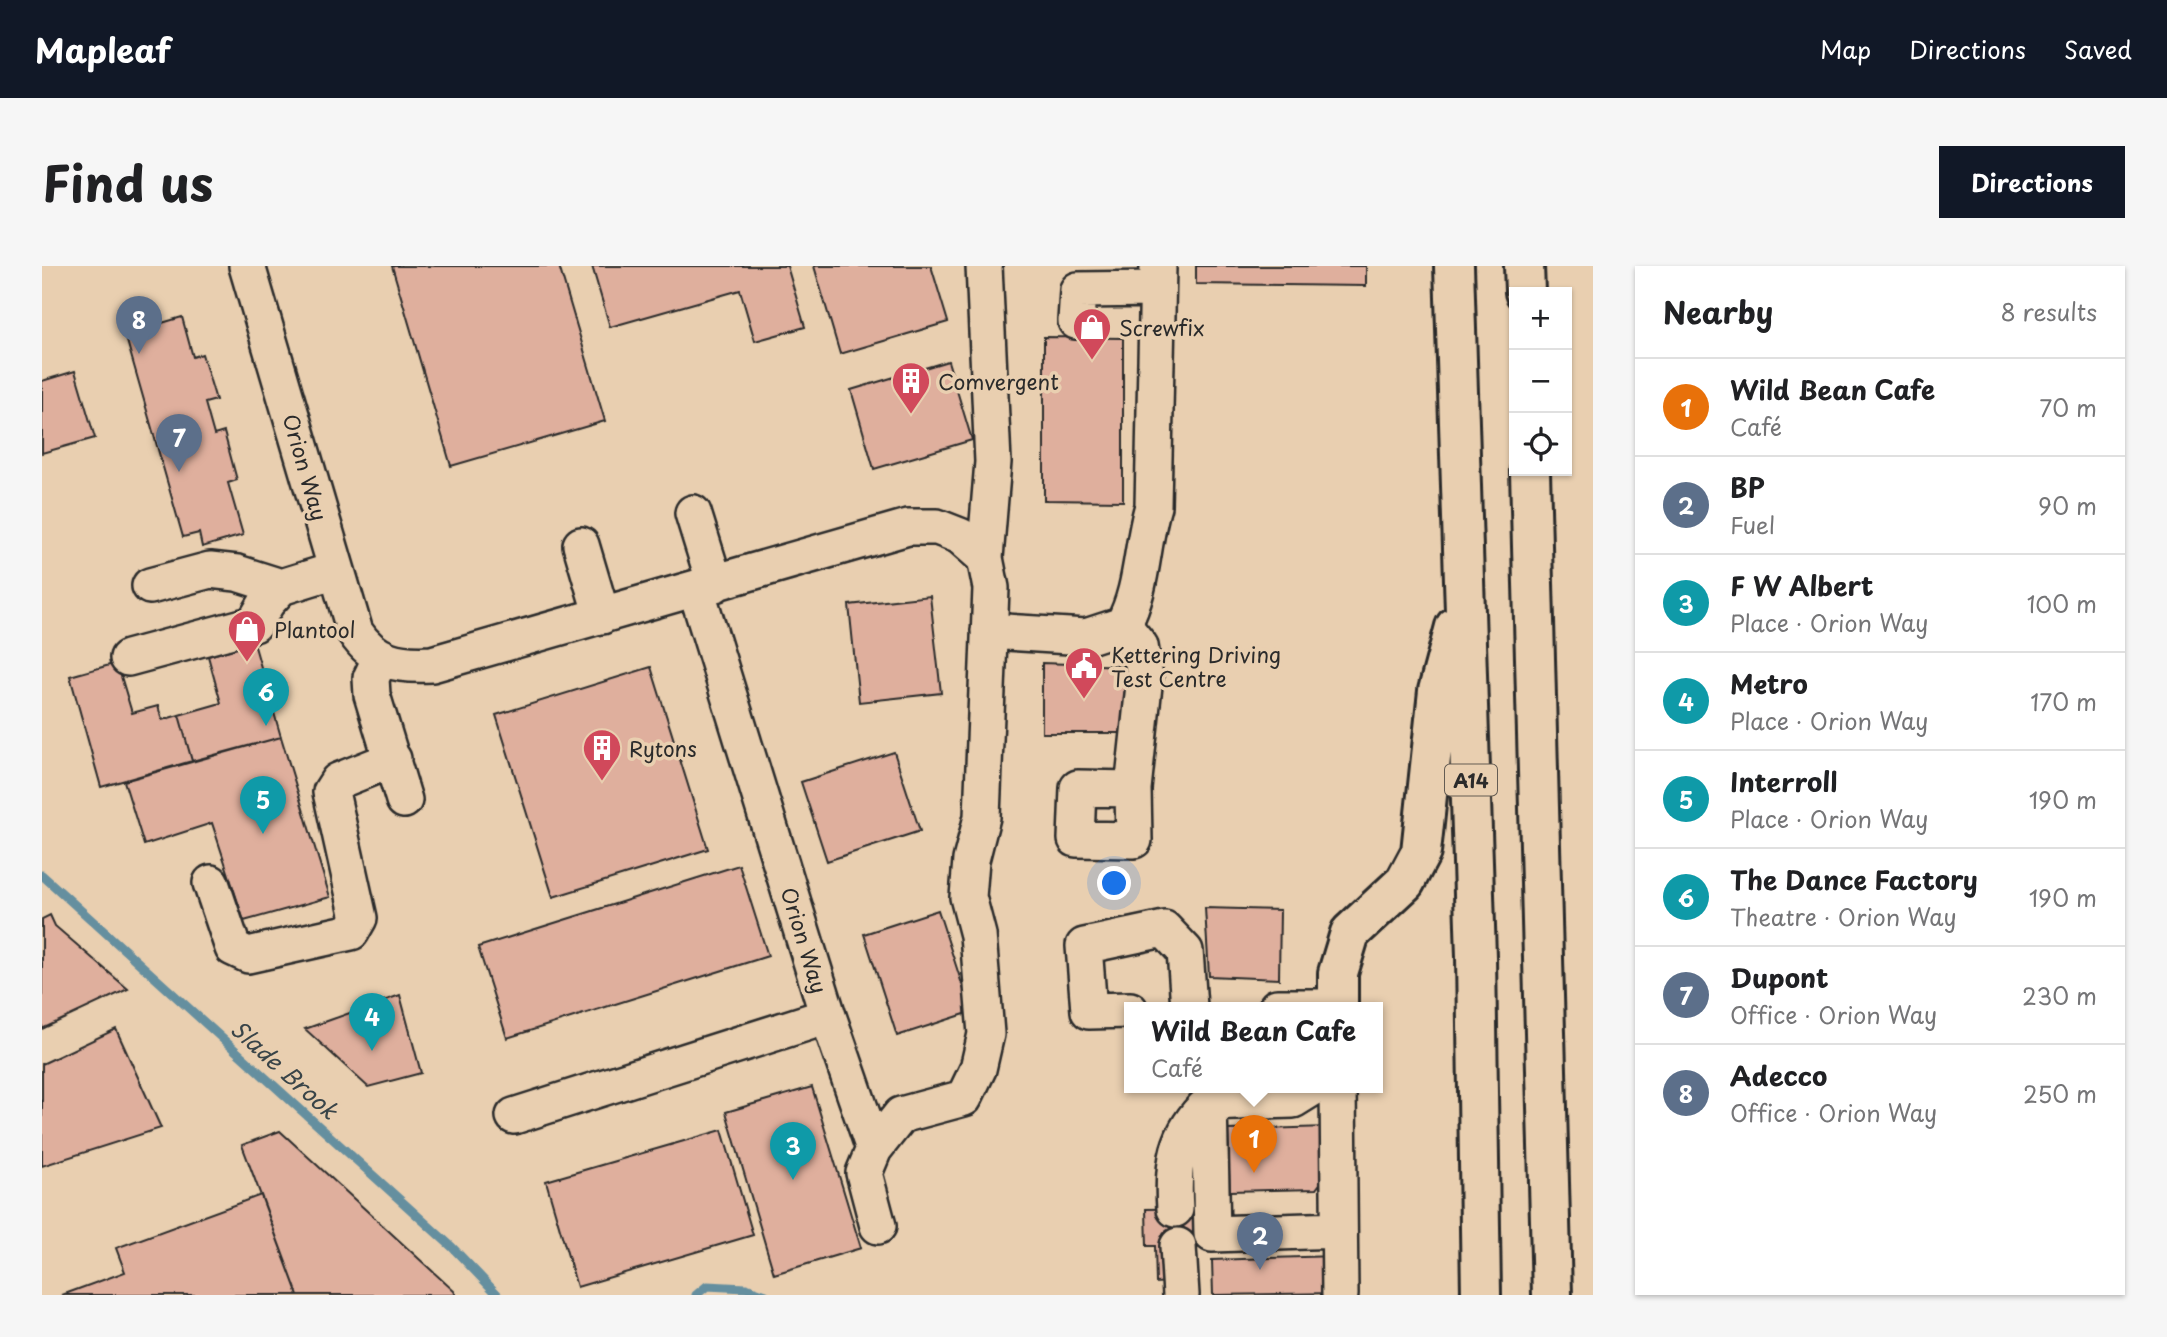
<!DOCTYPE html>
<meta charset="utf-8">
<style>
:root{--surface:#fff;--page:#f6f6f6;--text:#202124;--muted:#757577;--line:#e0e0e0;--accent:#111827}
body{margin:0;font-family:"Playpen Sans",sans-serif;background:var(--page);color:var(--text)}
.controls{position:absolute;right:21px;top:21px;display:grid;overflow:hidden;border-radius:0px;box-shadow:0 2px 5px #0004}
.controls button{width:63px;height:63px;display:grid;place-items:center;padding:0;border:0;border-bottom:2px solid var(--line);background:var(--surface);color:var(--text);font:35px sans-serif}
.you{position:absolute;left:1073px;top:618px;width:24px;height:24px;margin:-18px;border:5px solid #fff;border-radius:50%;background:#1a73e8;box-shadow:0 0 0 10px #1a73e833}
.badge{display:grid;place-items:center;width:46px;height:46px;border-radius:50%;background:var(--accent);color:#fff;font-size:23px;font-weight:700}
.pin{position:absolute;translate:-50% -58px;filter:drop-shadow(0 2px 4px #0008)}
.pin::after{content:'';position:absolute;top:37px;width:24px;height:21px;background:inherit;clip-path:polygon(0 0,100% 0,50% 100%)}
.popup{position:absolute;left:1082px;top:736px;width:259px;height:91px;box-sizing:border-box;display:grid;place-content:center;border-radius:0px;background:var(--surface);filter:drop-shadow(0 2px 5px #0005);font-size:23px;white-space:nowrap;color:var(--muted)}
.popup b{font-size:26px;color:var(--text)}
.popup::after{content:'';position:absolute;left:50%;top:100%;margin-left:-14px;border:14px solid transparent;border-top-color:var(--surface)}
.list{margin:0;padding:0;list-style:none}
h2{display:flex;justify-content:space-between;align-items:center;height:91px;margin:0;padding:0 28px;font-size:30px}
h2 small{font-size:23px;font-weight:400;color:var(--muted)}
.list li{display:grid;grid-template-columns:46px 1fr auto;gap:21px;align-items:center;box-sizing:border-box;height:98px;padding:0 28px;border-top:2px solid var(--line)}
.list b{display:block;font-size:26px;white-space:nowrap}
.list p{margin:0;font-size:23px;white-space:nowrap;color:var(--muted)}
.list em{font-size:23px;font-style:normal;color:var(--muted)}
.icon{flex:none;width:38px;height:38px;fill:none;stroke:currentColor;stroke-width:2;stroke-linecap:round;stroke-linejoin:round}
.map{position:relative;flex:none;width:1551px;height:1029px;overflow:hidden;border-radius:0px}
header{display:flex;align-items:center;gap:42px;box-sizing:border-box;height:98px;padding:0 35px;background:var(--accent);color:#fff}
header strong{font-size:33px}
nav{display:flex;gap:38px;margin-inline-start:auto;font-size:24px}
.intro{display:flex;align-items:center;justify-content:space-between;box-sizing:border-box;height:168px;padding:0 42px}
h1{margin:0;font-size:49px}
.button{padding:18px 32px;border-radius:0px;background:var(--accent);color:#fff;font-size:24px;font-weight:700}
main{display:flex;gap:42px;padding:0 42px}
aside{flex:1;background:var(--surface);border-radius:0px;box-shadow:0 2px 5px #0004}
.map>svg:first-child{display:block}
</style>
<header>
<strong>Mapleaf</strong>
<nav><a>Map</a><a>Directions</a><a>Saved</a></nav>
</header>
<div class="intro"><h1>Find us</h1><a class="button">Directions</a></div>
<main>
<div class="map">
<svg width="1551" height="1029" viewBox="0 0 1551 1029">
<rect width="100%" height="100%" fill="#e9cfb0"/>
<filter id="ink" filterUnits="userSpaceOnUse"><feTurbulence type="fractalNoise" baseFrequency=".0143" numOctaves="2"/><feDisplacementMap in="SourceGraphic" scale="14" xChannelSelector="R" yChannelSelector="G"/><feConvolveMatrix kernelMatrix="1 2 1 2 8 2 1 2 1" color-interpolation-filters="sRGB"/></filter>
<g filter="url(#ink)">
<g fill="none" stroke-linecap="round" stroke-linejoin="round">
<!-- stream -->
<path stroke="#658f9f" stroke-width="9" d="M0,609L410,981L456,1029
M654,1029L665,1020L704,1022L724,1029"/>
</g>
<!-- building -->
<path fill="#dfaf9d" stroke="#2b2b2b" stroke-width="2" d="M350,0H517L563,155L409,200Z
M550,0H745L763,61L713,75L698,24L568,61Z
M772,0H889L906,56L798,88Z
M1154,0H1324V20L1154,18Z
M140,51L151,91L160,88L174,134L163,137L172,169L182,166L195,214L186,217L201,269L160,281L157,267L141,271L83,68Z
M1002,71L1081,72V235L1002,234Z
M906,95L930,174L832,203L809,124Z
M33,105L53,172L0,187V115Z
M888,330L899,427L817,436L807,339Z
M212,377L239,471L150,495L137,449L179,437L166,390Z
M75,397L90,447L116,440L120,454L137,449L150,495L59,521L28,410Z
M1000,397L1084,400L1081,467H1000Z
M609,401L666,583L511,631L454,449Z
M239,471L288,631L202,655L170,557L102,579L82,515Z
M852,486L878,565L785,595L759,516Z
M697,599L726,690L465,772L436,681Z
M1163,642L1238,644L1237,713L1167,710Z
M896,644L929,746L855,770L822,668Z
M8,649L13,660L86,723L0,763V653Z
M358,729L379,807L326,821L263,763Z
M74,763L119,862L0,900V798Z
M770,821L819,982L732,1008L684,846Z
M1286,861L1289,903L1274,923L1188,925L1185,864Z
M680,864L711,969L535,1021L504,915Z
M238,865L412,1025L414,1029H256L200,879Z
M219,929L256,1029H20L83,1006L74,982Z
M1162,942L1163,979L1125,980L1126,1016L1114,1017L1113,980H1105L1104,943Z
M1293,990L1294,1027L1171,1029L1170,994Z"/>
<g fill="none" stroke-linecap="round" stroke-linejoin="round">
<!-- minor casing -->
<g stroke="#2b2b2b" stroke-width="40">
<path id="minor" d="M205,0L313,366C333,396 356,400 390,398L866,261H895L918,270L943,292L949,322L940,551L929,594L926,631L936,669L944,768L936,803L922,832L859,849L832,883L822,907L836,960
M942,0L951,196L943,292
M1034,55L1036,24L1115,23
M651,247L673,318
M539,279L560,350
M108,320L168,304L195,307L239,321L294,304
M1081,359L1098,380L1103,410L1091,523L1092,574L1034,573L1036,522L1091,523
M947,365L1044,371L1081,359C1101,323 1099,280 1111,240L1116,0
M86,392L212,358L225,336L239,321
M338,393L329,412L330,429L362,534
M169,617L191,682L206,689L309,666L317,652L289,526L296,515L351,493
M1235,741H1296
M1088,744L1047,745L1042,680L1122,663L1143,685L1147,741
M786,750L832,883
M1296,821L1298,1029
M1167,837L1170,968L1297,964
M472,850L786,750L654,323
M1133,943C1130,900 1134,867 1167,837L1251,834L1272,821
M1136,980L1139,1029"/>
</g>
<!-- highway casing -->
<g stroke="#2b2b2b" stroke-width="44">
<path id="highway" d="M1412,0L1434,691L1439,1029
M1482,0L1483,26
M1488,205L1510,1029
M1296,739V707L1308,667L1363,616L1379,586L1396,425L1413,361"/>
</g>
<!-- minor -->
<use href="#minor" stroke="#e9cfb0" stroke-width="35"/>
<!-- highway -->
<use href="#highway" stroke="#e9cfb0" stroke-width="38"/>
</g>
</g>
<!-- icons -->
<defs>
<g id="shop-pin" transform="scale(2.0125)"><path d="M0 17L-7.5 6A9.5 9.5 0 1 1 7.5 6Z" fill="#d1495b" stroke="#e9cfb0"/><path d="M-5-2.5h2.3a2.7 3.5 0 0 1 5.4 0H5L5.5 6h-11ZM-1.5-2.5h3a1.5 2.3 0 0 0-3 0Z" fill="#fff"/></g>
<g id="building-pin" transform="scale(2.0125)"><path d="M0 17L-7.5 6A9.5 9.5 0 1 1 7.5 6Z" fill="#d1495b" stroke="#e9cfb0"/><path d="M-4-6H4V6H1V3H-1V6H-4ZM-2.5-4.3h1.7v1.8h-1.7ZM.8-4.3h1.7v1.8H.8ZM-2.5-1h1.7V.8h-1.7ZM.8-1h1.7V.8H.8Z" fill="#fff"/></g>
<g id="civic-pin" transform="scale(2.0125)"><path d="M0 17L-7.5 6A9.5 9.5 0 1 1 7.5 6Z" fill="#d1495b" stroke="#e9cfb0"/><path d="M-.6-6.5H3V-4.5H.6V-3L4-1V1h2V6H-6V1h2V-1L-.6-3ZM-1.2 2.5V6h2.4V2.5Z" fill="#fff"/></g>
</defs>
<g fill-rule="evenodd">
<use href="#shop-pin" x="1050" y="61"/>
<use href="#building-pin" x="869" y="115"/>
<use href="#shop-pin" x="205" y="363"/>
<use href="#civic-pin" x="1042" y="400"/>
<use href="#building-pin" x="560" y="482"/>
</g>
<g text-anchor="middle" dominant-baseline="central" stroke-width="7" stroke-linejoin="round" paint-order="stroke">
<!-- shield labels -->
<rect fill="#e9cfb0" stroke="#645c53" stroke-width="2" x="1403" y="498.5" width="52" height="31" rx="5"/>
<g font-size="19" font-weight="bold" fill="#2b2b2b">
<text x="1429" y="514">A14</text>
</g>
<!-- poi labels -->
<g font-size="21" fill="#2b2b2b" stroke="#e9cfb0" text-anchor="start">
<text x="1077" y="61">Screwfix</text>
<text x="896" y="115">Comvergent</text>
<text x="232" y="363">Plantool</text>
<text x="1069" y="388">Kettering Driving<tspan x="1069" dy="24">Test Centre</tspan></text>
<text x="587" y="482">Rytons</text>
</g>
<!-- street labels -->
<g font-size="21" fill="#2b2b2b" stroke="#e9cfb0">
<text transform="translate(264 201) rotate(74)">Orion Way</text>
<text transform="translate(763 674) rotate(73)">Orion Way</text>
</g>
<!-- water labels -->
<g font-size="23" font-style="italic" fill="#394448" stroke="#e9cfb0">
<text transform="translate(243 803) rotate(42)">Slade Brook</text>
</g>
</g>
</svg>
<div class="controls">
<button>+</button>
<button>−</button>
<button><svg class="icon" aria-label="locate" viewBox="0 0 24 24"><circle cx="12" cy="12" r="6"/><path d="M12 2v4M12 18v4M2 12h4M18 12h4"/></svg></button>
</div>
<div class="you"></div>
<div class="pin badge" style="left:1212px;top:907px;background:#e8710a">1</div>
<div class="popup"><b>Wild Bean Cafe</b>Café</div>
<div class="pin badge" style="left:1218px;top:1004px;background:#5c6f8a">2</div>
<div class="pin badge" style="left:751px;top:914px;background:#0f9aa8">3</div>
<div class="pin badge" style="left:330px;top:785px;background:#0f9aa8">4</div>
<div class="pin badge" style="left:221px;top:568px;background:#0f9aa8">5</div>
<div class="pin badge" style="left:224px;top:460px;background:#0f9aa8">6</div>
<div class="pin badge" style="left:137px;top:206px;background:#5c6f8a">7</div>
<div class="pin badge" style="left:97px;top:88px;background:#5c6f8a">8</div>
</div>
<aside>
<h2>Nearby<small>8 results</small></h2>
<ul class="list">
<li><span class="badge" style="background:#e8710a">1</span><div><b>Wild Bean Cafe</b><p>Café</p></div><em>70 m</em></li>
<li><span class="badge" style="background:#5c6f8a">2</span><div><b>BP</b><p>Fuel</p></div><em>90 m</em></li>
<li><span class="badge" style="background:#0f9aa8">3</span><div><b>F W Albert</b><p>Place · Orion Way</p></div><em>100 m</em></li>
<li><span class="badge" style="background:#0f9aa8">4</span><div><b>Metro</b><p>Place · Orion Way</p></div><em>170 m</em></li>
<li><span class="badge" style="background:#0f9aa8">5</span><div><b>Interroll</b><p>Place · Orion Way</p></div><em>190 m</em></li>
<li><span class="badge" style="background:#0f9aa8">6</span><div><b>The Dance Factory</b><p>Theatre · Orion Way</p></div><em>190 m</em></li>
<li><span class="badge" style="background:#5c6f8a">7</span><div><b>Dupont</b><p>Office · Orion Way</p></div><em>230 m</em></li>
<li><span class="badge" style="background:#5c6f8a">8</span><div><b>Adecco</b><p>Office · Orion Way</p></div><em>250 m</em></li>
</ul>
</aside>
</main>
